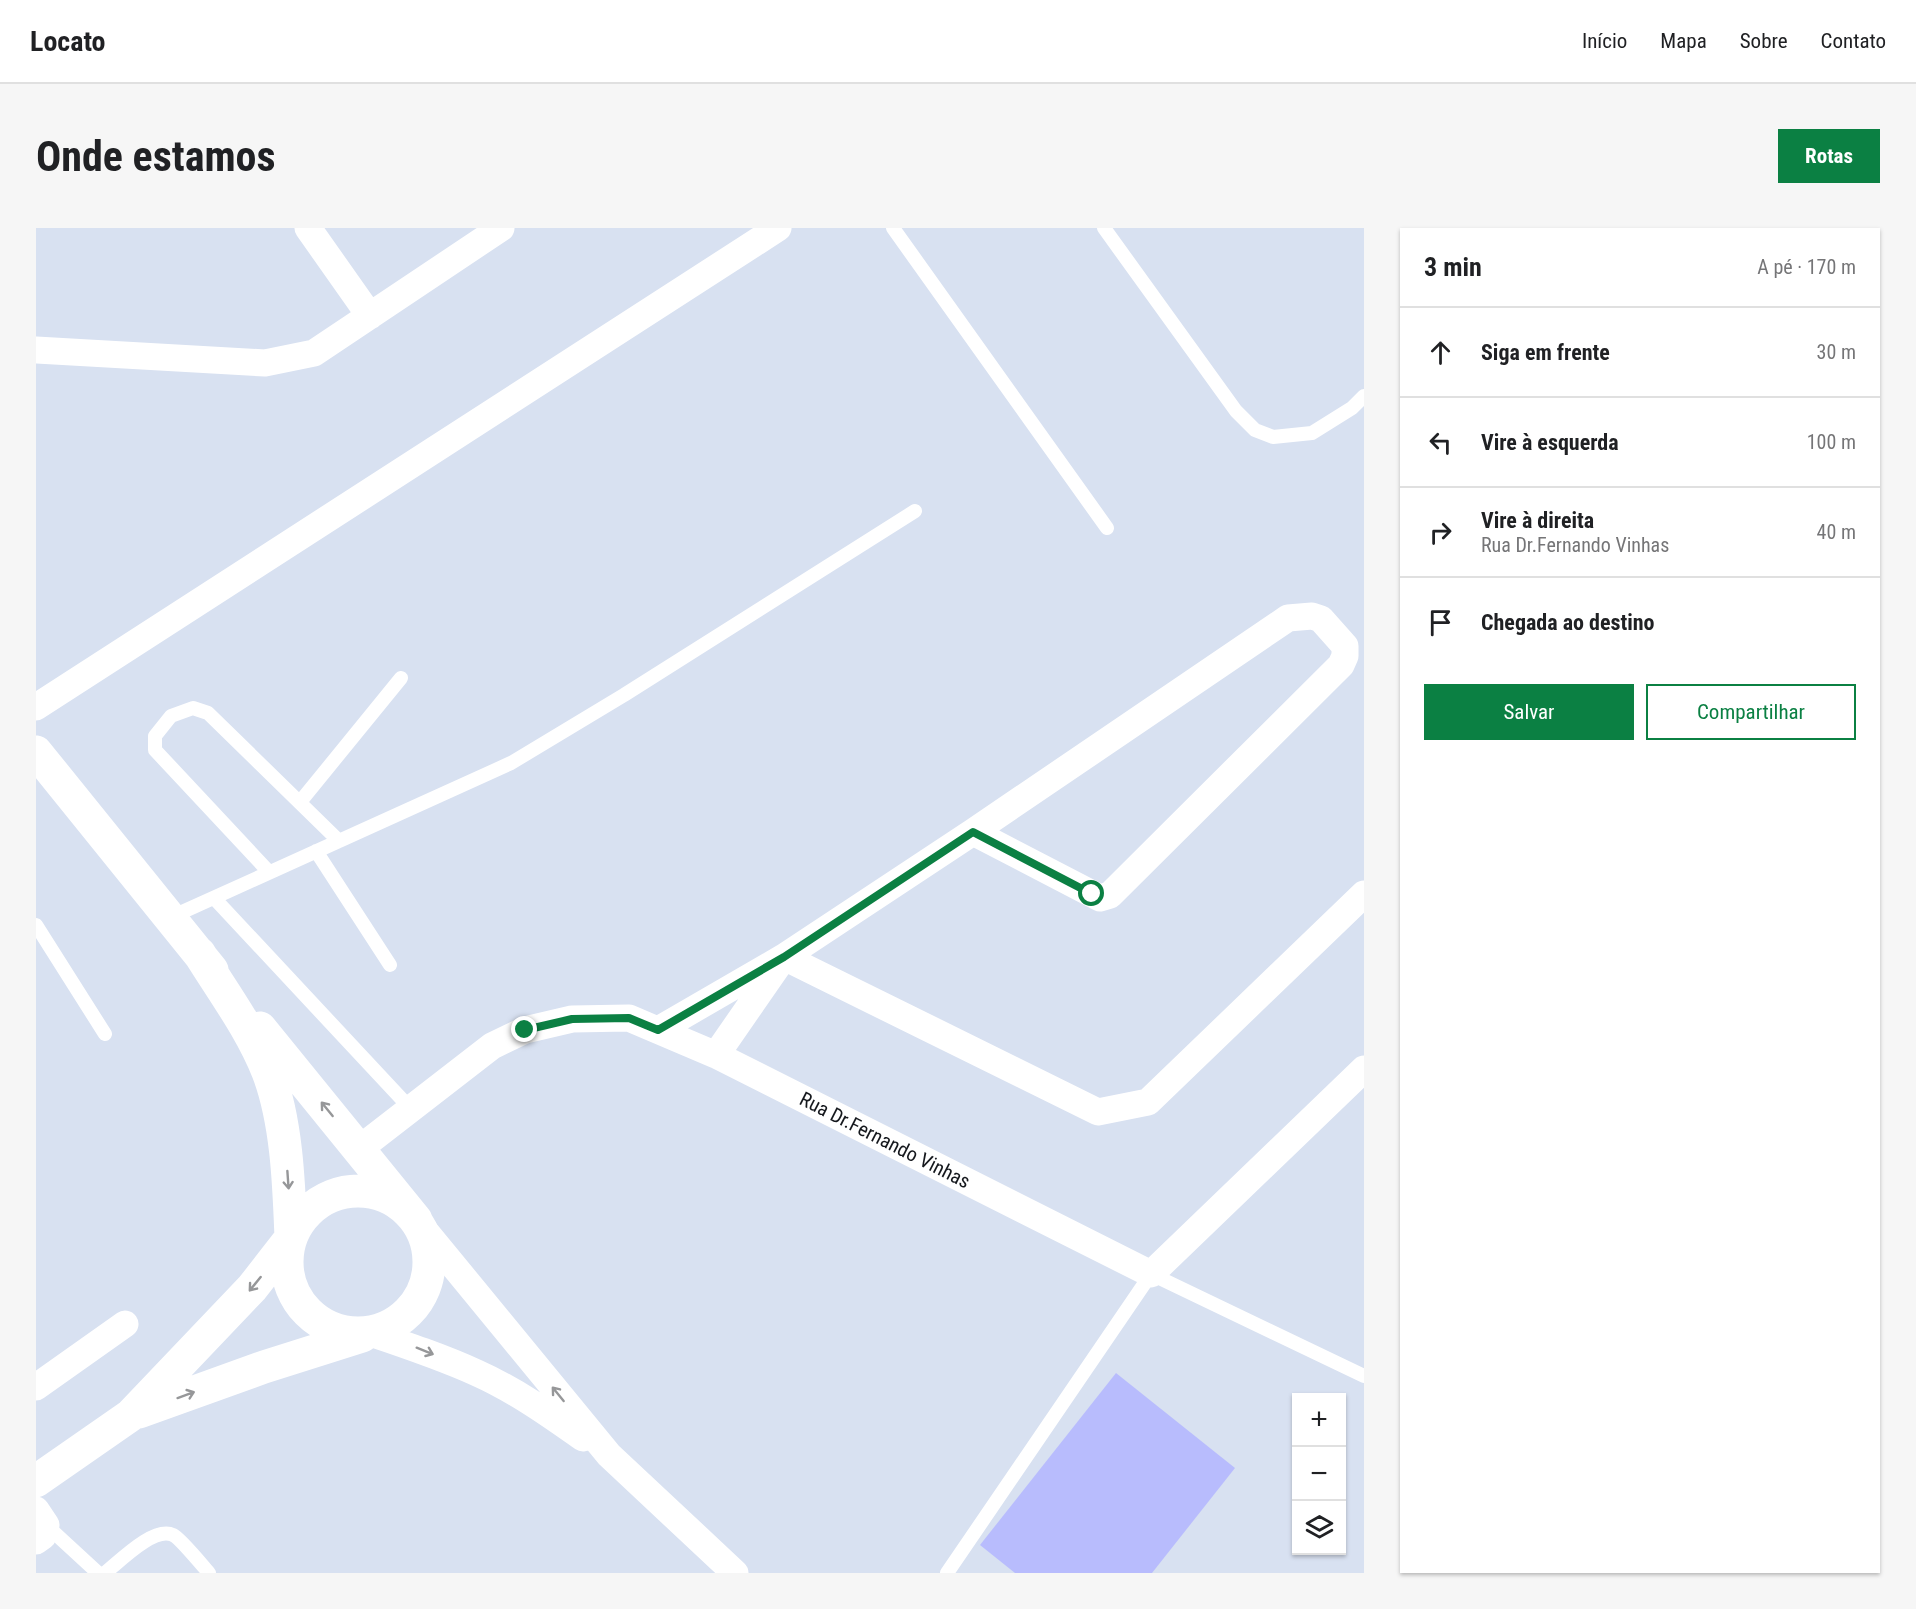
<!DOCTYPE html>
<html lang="pt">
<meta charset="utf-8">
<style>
:root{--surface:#fff;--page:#f6f6f6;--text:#202124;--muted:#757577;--line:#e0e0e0;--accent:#0b8043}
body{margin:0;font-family:"Roboto Condensed",sans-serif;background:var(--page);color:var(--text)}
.controls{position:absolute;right:18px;bottom:18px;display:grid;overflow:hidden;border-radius:0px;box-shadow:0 2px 4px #0004}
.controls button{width:54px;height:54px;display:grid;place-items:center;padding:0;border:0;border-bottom:2px solid var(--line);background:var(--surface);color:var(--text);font:30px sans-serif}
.stop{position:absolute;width:18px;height:18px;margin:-14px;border:4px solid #0b8043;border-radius:50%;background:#fff}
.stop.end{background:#0b8043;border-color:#fff;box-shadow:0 2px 6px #0008}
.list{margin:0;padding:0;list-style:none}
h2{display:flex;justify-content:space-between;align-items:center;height:78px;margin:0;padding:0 24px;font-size:26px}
h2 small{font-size:20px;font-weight:400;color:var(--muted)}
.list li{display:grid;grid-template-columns:39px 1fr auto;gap:18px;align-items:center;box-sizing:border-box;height:90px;padding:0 24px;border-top:2px solid var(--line)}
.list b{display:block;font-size:22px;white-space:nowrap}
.list p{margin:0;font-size:20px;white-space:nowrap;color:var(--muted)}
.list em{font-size:20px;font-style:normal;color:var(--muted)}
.actions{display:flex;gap:12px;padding:18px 24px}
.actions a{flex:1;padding:14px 0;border:2px solid var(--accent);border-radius:0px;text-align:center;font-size:21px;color:var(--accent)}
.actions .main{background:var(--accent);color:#fff}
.icon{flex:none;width:33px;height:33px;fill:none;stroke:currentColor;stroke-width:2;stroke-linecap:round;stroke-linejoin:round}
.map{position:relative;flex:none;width:1328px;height:1345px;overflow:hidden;border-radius:0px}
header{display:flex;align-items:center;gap:36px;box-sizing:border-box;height:84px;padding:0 30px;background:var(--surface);border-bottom:2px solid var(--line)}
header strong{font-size:28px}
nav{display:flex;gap:33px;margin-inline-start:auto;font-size:21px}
.intro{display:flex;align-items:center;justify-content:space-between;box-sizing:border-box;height:144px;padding:0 36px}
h1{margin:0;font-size:42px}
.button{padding:15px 27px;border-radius:0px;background:var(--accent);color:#fff;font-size:21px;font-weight:700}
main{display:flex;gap:36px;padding:0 36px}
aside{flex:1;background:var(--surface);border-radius:0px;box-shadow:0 2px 4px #0004}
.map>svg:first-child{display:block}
</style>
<header>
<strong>Locato</strong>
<nav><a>Início</a><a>Mapa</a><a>Sobre</a><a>Contato</a></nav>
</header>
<div class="intro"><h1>Onde estamos</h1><a class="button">Rotas</a></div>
<main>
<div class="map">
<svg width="1328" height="1345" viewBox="0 0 1328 1345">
<rect width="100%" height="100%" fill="#d8e1f1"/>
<!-- building -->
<path fill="#b8bcfd" d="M1080,1145L1199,1240L1116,1345H979L944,1317Z"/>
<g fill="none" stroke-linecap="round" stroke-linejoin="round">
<!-- lane -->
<path stroke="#fff" stroke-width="14" d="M857,0L1071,300
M1068,0L1200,183L1219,202L1237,209L1276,205L1316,180L1328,168
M264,574L365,450
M280,623L354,737
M233,644L119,522V508L135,488L157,480L172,485L303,613
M178,670L375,881
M133,690L475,535L588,467L879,283
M0,697L69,806
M10,1297L62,1345
M69,1345C84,1333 118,1298 137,1307C144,1310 166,1337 173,1345
M911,1345L1115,1046L1328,1148"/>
<!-- street -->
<path stroke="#fff" stroke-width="27" d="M272,0L334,88
M0,122L229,135L278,125L465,0
M0,479L742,0
M748,729L1062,884L1112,874L1328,666
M622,802L748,729L937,604L1252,390L1276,388L1285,391L1309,418V428L1305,437L1074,667L1064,670L937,604
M680,827L743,736
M323,921L456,818L489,802L536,791L593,790L680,827L1115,1046L1328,841
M380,992L573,1227L699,1345
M334,1105C370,1117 406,1129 441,1145C479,1162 513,1186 547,1210
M0,1159L89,1096
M0,1282L10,1297L7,1308L0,1313"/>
<!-- secondary -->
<path stroke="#fff" stroke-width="33" d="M0,524L176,742
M224,800L380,992
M251 1034a71 71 0 1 1 142 0a71 71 0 1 1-142 0Z
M103,1184L228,1139L326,1108
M0,1253L95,1187L216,1060L255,1010C253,958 251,893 232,844C215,801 187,764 163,725"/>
</g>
<!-- one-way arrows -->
<defs><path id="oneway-shaft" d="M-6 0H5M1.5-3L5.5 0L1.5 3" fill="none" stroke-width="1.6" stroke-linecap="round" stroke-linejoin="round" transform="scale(1.5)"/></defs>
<g stroke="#969799">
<use href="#oneway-shaft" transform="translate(291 881) rotate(-129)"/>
<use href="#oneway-shaft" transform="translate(252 952) rotate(86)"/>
<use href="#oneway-shaft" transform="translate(219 1056) rotate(129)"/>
<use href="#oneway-shaft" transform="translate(389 1123) rotate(22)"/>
<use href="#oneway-shaft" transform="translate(522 1166) rotate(-129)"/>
<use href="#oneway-shaft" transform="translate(150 1167) rotate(-20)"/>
</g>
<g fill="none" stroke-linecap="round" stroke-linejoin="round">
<!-- route -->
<path stroke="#0b8043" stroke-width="8" d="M489,802L536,791L593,790L622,802L748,729L937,604L1056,666"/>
</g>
<g text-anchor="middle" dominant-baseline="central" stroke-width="4.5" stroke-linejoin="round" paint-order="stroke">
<!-- street labels -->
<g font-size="20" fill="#15181d" stroke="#fff">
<text transform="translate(849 912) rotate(27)">Rua Dr.Fernando Vinhas</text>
</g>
</g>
</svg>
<div class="controls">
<button>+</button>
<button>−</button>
<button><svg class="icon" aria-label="layers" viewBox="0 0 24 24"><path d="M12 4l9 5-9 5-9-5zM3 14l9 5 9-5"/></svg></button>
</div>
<div class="stop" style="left:1056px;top:666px"></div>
<div class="stop end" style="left:489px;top:802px"></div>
</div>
<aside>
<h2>3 min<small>A pé · 170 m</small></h2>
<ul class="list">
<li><svg class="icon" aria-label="ahead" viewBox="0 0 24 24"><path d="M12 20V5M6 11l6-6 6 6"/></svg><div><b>Siga em frente</b></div><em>30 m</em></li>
<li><svg class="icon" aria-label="left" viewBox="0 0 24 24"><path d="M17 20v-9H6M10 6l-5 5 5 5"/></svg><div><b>Vire à esquerda</b></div><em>100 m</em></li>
<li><svg class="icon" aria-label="right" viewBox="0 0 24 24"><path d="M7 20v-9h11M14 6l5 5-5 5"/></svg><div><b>Vire à direita</b><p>Rua Dr.Fernando Vinhas</p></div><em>40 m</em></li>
<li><svg class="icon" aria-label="arrive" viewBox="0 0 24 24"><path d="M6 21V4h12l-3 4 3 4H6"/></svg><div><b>Chegada ao destino</b></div></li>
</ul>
<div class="actions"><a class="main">Salvar</a><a>Compartilhar</a></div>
</aside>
</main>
